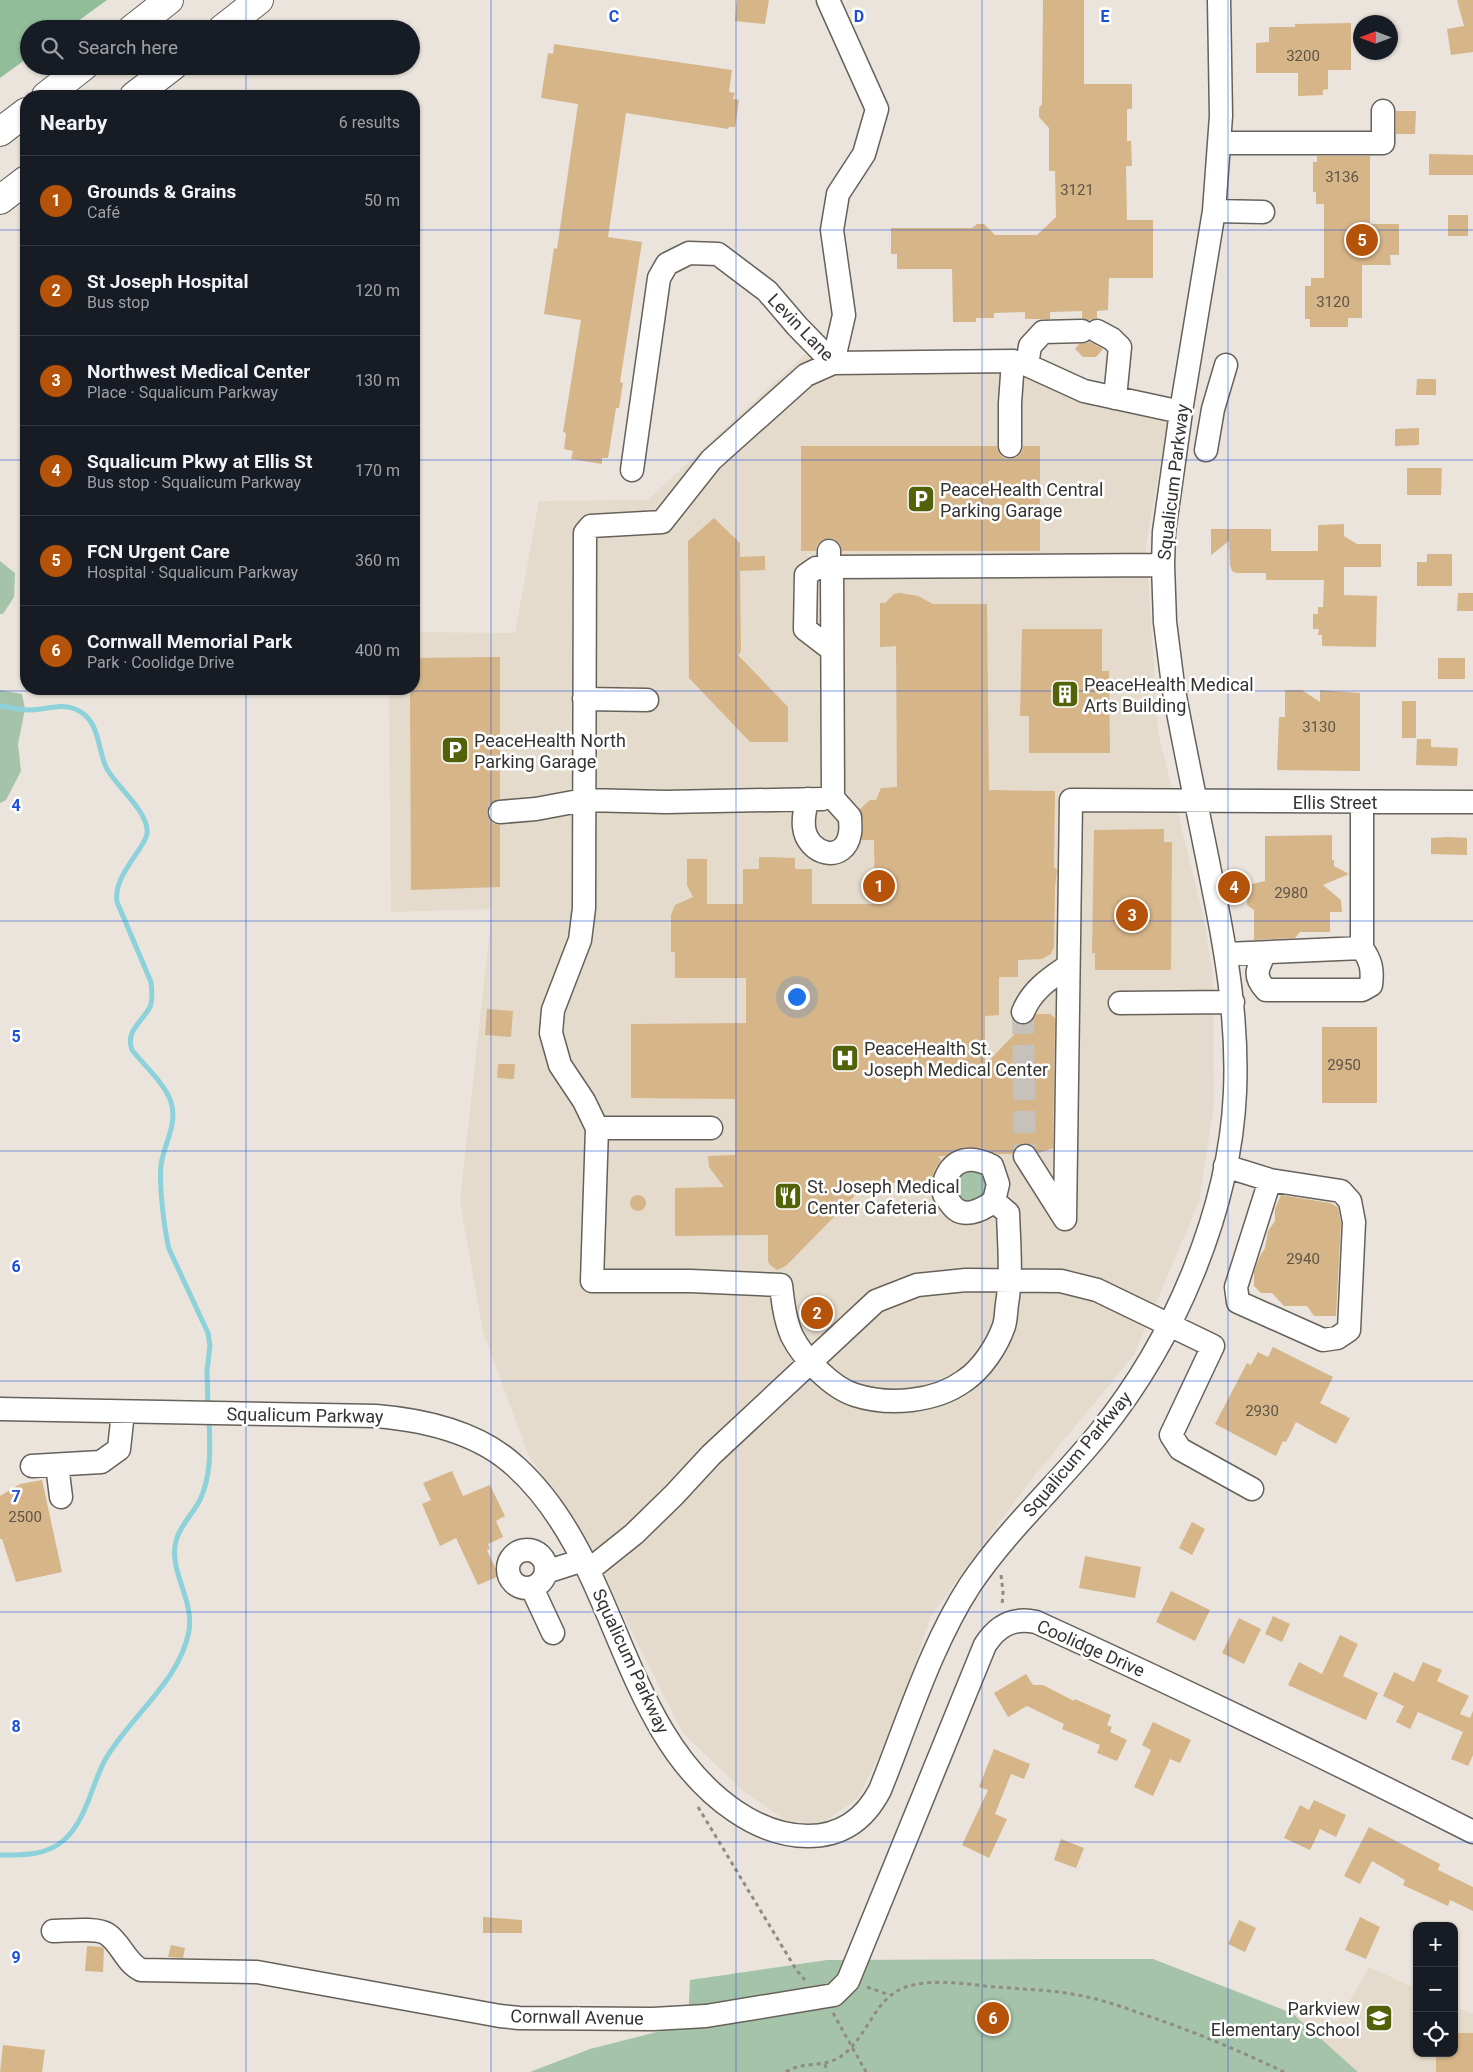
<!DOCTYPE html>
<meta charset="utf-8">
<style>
:root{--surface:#171b24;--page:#242831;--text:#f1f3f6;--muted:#9ea1a6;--line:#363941;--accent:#b45309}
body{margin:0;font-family:Roboto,sans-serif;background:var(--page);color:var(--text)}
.controls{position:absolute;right:15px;bottom:15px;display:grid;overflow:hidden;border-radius:10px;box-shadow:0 1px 4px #0004}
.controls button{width:45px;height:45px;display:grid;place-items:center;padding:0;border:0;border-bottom:1px solid var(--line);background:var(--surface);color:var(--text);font:25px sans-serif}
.compass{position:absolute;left:1353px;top:15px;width:45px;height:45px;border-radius:50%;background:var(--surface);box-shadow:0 1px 4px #0004;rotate:270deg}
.you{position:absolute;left:796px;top:996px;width:18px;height:18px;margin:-12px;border:4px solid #fff;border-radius:50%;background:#1a73e8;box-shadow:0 0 0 8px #1a73e833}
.badge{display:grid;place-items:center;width:32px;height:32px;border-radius:50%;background:var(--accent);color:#fff;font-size:16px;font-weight:700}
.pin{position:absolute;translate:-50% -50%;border:2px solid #fff;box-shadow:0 1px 5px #0006}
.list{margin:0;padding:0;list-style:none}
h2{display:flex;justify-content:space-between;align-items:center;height:65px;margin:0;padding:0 20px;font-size:21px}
h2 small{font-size:16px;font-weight:400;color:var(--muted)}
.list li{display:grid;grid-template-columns:32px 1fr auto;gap:15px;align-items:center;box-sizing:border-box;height:90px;padding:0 20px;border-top:1px solid var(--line)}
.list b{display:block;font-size:19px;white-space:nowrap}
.list p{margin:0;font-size:16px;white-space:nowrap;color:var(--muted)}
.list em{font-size:16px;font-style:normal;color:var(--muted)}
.icon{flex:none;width:28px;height:28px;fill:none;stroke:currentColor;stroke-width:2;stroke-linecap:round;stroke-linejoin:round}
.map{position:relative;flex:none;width:1473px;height:2072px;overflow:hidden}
.search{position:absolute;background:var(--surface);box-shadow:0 1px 4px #0004;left:20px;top:20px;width:400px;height:55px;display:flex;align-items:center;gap:12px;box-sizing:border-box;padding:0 18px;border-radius:28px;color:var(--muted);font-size:19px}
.panel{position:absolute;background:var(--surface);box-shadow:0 1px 4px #0004;left:20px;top:90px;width:400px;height:605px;border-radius:20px}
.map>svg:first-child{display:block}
</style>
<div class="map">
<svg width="1473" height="2072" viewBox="0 0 1473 2072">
<rect width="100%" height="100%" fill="#eae4dc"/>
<!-- built -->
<path fill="#e5dbcc" d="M1016,349L1091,382L1172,397L1146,545L1158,732L1204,919L1213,976L1214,1106L1199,1201L1134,1355L1026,1486L931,1616L893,1728L858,1798L822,1823L788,1822L742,1790L683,1733L588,1545L528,1454L483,1332L460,1201L492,909L391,912L389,689H414V632L515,633L539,501L648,500L806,353Z
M1369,1967L1417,1989V2053H1454V2006L1472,2014L1473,2012V2072H1358L1292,2013L1338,2021Z"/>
<!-- green -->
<path fill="#a4c3a9" d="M0,561L15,573L14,597L3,614H0Z
M0,690L22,694L25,709L18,744L21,771L6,800L0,803Z
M975,1164L992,1179L980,1204L956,1203L951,1178Z
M1047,1959H1153L1292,2013L1358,2072H530L590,2049L688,2024L690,1980L827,1960Z"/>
<!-- forest -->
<path fill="#91bd99" d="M0,0H107L67,29H29V57L0,78Z"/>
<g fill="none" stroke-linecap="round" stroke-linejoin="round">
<!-- stream -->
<path stroke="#8dd1da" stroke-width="5" d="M0,706C10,707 20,710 30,710C45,710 61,703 75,709C100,719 97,747 106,767C115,786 150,812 147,834C146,839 143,843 140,848C130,864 114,882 117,902L151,982C152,990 153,999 150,1007C142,1022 125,1031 132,1050C143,1064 166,1085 171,1102C178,1125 164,1143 161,1165C159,1186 164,1228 169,1249L208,1333L210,1346L207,1370L208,1407
M0,1855C23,1855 46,1856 64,1840C87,1819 91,1786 105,1760C130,1716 179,1683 189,1631C194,1601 171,1574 175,1546C177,1529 192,1515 200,1500C212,1474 210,1446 209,1418"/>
</g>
<!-- building -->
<path fill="#d6b589" d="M737,0H769L765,24L735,21Z
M1043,0H1084V84H1132V109H1127V141H1131L1132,166H1126L1127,220H1153V278H1109L1108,310L1097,311V318L1089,320L1082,318V311L1050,312V319H1025V312L994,313V318H976V322H953L952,269H897V254H891V228H972L977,224H984L995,235H1037L1056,217L1055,171H1049V128L1039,117V108L1042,104Z
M1457,0H1473V52L1451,55L1447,29L1464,26Z
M1351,23V70H1328V89L1323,90V95L1298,96V73H1256V43L1269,42V27H1295V24Z
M554,44L732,70L729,92L735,93L733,99L739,100L735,127H729L728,129L626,113L608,237L642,242L620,382L623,383L619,408H616L608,458H602V464L571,459L573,451L564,449L566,433L563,432L581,320L544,314L554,248L557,249L578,104L541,98L548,53L553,54Z
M1396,111H1416L1415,134H1396Z
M1429,154L1473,155V175H1429Z
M1317,156H1370V224H1399V255H1390L1391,265H1362V318H1348V327H1310V319H1305V286H1311V278H1324V204H1316V192H1313V162H1317Z
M1448,215H1468V236H1448Z
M1090,342L1103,349L1096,357H1083L1075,349L1079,344Z
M1417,379H1436V395H1416Z
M1419,428V445L1395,446V429Z
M801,446H997L999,453L1004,458L1010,459L1017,457L1022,452L1023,446H1040V551H842L840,544L835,539L829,538L822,540L817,545L816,551H801Z
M1407,468H1442L1441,495H1407Z
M714,518L740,543V557L765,556V570L740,571L741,651L738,655L788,707V742H750L689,678L688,541Z
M1344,524V536L1357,544H1381V567H1344V595L1377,596L1376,647L1322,646V635H1318L1319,629H1313V614H1318V607H1323L1324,580H1266V573H1236L1232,571L1230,565L1229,541L1211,555V529H1271V551H1318V525Z
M1427,554H1452V586H1417V562H1427Z
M900,593L918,596L933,604H987L989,790L1055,791L1054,867L1057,870L1055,888L1054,947L1051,954L1042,959L1018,960V977H999V1015L985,1016V1065L1023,1025L1031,1023L1036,1014H1050L1055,1018L1053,1148L1039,1153L1031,1145L1024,1143L1018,1145L1012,1154H998L982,1148L964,1147L946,1156H938L941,1160L934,1171L931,1183H877L869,1181L786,1266L777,1270L770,1265L768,1261V1235L675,1236V1188L724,1187L709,1167L708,1156L735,1155V1099L631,1098V1024L746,1023V978H675V952H671V915L675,905L693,897L687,885V859H707V904H743V869H759V857L795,858V869H812V904H875L874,840H861L863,824L860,809L870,800H876L881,788L897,787L896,646L880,647V603H885L894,594Z
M1458,593H1473V611H1457Z
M1022,629H1102V671H1109L1110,753H1029V716H1020Z
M500,657V799L492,802L488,806L487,813L490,820L494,824L500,825V887L411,890L410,689H414V658Z
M1438,658H1465V679H1438Z
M1285,690H1302L1320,702V690L1360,693V771L1277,770L1279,717H1285Z
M1402,701H1416V738H1402Z
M1417,739H1431V747L1458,748L1457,766L1416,765Z
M1164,829V842H1172L1171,970H1095V953H1092L1094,830Z
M1332,835V860H1334V866L1349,874L1323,885L1341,900L1342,912H1330V932H1300L1295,938L1254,940V910L1247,905L1248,885L1265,881V836Z
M1448,837L1467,838V855L1431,854V838Z
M487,1009L513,1011L511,1037L485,1035Z
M1322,1027H1377V1103H1322Z
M498,1064H515L514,1079L497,1078Z
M1281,1195L1330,1203L1338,1207L1341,1223L1336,1316H1314L1307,1306H1284L1272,1293H1261L1254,1286V1272L1260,1256L1265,1248L1268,1231L1275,1221V1209Z
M630 1203a8 8 0 1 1 16 0a8 8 0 1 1-16 0Z
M1273,1347L1333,1377L1320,1403L1350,1418L1336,1444L1296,1422L1286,1442L1283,1441L1276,1456L1215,1424L1247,1363L1251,1365L1258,1352L1268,1357Z
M452,1471L463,1496L490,1485L505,1516L496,1521L503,1537L488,1544L490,1549L487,1550L499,1576L478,1585L456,1538L440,1546L422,1504L431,1500L423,1483Z
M42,1480L62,1572L16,1582L2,1539H0V1496L20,1484Z
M1192,1522L1205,1529L1192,1555L1179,1548Z
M1085,1556L1141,1567L1135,1598L1079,1588Z
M1171,1591L1210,1610L1195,1641L1156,1622Z
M1273,1616L1290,1624L1282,1642L1265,1634Z
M1239,1618L1261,1629L1244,1664L1222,1653Z
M1340,1635L1358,1644L1343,1676L1378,1693L1366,1720L1288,1685L1299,1662L1322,1674Z
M1423,1662L1442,1670L1437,1681L1469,1696L1460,1714L1470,1718L1473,1711V1755L1468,1766L1451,1759L1463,1732L1418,1712L1410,1729L1396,1722L1404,1706L1383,1696L1394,1672L1414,1682Z
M1026,1674L1033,1685H1043L1074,1701L1075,1699L1111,1715L1107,1725L1112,1727L1110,1732L1127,1740L1117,1761L1097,1753L1100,1745L1062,1729L1064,1724L1027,1706L1008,1717L994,1693Z
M1153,1722L1191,1740L1180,1763L1170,1759L1153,1796L1134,1787L1151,1750L1142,1745Z
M994,1749L1030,1764L1024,1779L1011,1774L995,1814L1007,1819L989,1858L962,1845L988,1790L979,1787Z
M1314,1800L1346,1815L1336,1837L1320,1829L1310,1850L1284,1838L1300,1805L1309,1810Z
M1369,1827L1440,1864L1438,1870L1473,1887V1911L1450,1900L1448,1906L1403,1885L1405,1880L1372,1861L1360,1884L1344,1876Z
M1061,1839L1084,1848L1076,1868L1054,1860Z
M483,1917L522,1920V1933H483Z
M1360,1917L1380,1927L1366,1959L1345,1950Z
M1239,1920L1256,1928L1245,1952L1228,1944Z
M171,1945L185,1948L183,1958L168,1957Z
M87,1946L102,1947L104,1949L103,1972L85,1971Z
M1454,2033H1473V2072H1436V2053H1454Z
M3,2045L45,2050L42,2072H0Z"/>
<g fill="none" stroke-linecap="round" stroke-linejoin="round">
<!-- minor-tunnel -->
<path stroke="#c6c1ba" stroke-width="22" stroke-dasharray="22 11" stroke-linecap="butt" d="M1023,1012L1025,1156"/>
<!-- minor casing -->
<g stroke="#66615a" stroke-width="25">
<path id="minor" d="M828,0L877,109L864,154L838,194L832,230L844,315L833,363
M1220,143H1383V111
M1214,211L1263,212
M1097,331L1112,339L1120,347L1115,398
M1027,365L1030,346L1043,332L1082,331
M1010,446V403L1013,361
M1206,450L1213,409L1226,365
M632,470L659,278L667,264L689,253L718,254L767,291L797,326L833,363
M829,567L816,568L806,575L805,629L831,649
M832,567L1163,565
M584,699L647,700
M808,799C805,808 803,817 804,827C807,855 845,865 850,833C851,828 850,822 850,817L833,798L832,567H829V551
M500,812L536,809L584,800L666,802L822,799
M1265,953C1257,969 1253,976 1266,990H1362L1371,985C1373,969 1371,961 1362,948
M1226,954L1362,948V802
M1120,1003L1233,1002
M1023,1012C1032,990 1049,979 1068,966
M597,1128H711
M1025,1156L1065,1219
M1225,1166L1270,1180L1341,1191L1350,1201L1354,1222L1349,1330L1337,1338L1323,1340L1238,1302L1236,1287L1270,1180
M994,1201C981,1211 962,1220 951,1204C949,1201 945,1197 944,1194C943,1189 944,1180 947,1175C957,1156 975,1157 992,1166L998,1184L994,1201L1008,1213C1009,1244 1012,1274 1007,1304C1006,1311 1006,1320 1004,1326C997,1346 982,1369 964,1381C935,1402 889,1406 855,1395C832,1388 803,1358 792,1336C785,1320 783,1303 781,1285L691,1281H592L597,1128L584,1101L560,1065L551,1033L553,1010L580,940L584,908L585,533L591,526L662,522L711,460L806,375L833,363L1013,361L1027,365L1084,391L1181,412
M1065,1219L1071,800L1473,802
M0,1409L376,1416C424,1420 480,1433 516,1467C547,1495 571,1534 589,1572C629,1655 654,1756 735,1811C757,1826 780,1836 808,1836C842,1836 865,1819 880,1790C907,1723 931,1645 970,1585C1008,1529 1058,1484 1100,1432C1174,1341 1230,1210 1235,1092C1238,1022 1227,956 1213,887C1200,820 1185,752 1173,685L1165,622L1163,565L1164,532L1182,405L1214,211L1221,116L1219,0
M57,1465L61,1497
M32,1466L101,1462L119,1449L123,1412
M508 1569a19 19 0 1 1 38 0a19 19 0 1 1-38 0Z
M589,1570L634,1534L674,1495L711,1455L876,1301L917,1285L966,1280L1061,1281L1097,1290L1213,1346L1171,1435L1180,1449L1252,1489
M546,1572L583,1560
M532,1588L553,1633
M53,1931C65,1931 97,1927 107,1934C121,1943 125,1962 141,1970L257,1972L500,2016L519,2018L653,2019L706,2016L834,1995L848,1981L985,1645C997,1626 1013,1617 1036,1622C1183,1689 1329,1759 1473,1832"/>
</g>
<!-- highway casing -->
<g stroke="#66615a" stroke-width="30">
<path id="highway" d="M132,29L169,0
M222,29L259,0
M46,96L84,66
M134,96L173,66
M0,132L26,112
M0,200L26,180"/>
</g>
<!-- path -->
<path stroke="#8f8b85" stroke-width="3" stroke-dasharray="4 4" stroke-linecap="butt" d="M1001,1575L1003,1592L1002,1606
M698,1807L797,1971L805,1980
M867,1987L890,1995
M833,2013L866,2072
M825,2064L827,2072
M786,2072C802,2061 823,2068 840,2057C865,2041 873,2003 899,1990C921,1978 961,1983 985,1986C1014,1989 1043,1989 1072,1994C1098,1998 1123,2007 1148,2016C1195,2032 1240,2051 1284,2072"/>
<!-- minor -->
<use href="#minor" stroke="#fff" stroke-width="22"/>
<!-- highway -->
<use href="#highway" stroke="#fff" stroke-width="28"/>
</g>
<!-- grid -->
<path fill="none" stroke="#1d4ed8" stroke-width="1" stroke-opacity="0.55" d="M246,0V29M491,0V2072M736,0V2072M982,0V2072M1228,0V2072M246,66V96M0,230H26M414,230H1473M0,460H26M414,460H1473M246,689V2072M0,691H1473M0,921H1473M0,1151H1473M0,1381H1473M0,1612H1473M0,1842H1473"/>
<!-- icons -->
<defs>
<g id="parking-square" transform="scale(1.4375)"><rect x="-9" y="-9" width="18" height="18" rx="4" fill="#516208" stroke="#fff"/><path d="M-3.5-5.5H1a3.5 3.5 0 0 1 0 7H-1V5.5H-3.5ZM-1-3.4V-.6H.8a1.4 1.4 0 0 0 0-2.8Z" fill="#fff"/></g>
<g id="building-square" transform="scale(1.4375)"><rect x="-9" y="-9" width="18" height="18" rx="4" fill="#516208" stroke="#fff"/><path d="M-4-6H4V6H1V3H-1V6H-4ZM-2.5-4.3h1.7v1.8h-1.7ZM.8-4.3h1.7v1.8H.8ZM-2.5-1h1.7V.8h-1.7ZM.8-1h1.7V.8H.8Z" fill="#fff"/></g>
<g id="hospital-square" transform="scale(1.4375)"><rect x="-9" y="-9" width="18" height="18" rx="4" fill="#516208" stroke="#fff"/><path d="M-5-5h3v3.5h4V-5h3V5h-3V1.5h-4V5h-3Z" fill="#fff"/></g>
<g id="restaurant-square" transform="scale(1.4375)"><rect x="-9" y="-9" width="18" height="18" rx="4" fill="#516208" stroke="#fff"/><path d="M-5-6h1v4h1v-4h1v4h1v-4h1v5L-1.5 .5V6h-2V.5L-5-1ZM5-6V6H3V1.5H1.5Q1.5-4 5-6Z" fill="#fff"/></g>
<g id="school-square" transform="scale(1.4375)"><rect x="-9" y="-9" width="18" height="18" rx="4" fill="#516208" stroke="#fff"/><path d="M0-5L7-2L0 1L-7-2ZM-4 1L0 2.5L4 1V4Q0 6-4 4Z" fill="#fff"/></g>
</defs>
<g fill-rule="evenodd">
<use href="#parking-square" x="921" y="499"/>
<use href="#building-square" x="1065" y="694"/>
<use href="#parking-square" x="455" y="750"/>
<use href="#hospital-square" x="845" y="1058"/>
<use href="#restaurant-square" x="788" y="1196"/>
<use href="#school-square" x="1379" y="2018"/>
</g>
<g text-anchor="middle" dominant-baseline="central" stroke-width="5" stroke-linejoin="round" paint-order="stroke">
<!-- number labels -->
<g font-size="15" fill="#5e5447">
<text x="1303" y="56">3200</text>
<text x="1342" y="177">3136</text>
<text x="1077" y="190">3121</text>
<text x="1333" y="302">3120</text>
<text x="1319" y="727">3130</text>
<text x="1291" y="893">2980</text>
<text x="1344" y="1065">2950</text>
<text x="1303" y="1259">2940</text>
<text x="1262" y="1411">2930</text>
<text x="25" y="1517">2500</text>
</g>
<!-- street labels -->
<g font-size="18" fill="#363431" stroke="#fff">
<text transform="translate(801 327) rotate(46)">Levin Lane</text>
<text transform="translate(1173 482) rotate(-83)">Squalicum Parkway</text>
<text x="1335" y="802">Ellis Street</text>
<text transform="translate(305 1415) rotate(1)">Squalicum Parkway</text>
<text transform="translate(1077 1454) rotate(-50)">Squalicum Parkway</text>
<text transform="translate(1091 1648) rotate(24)">Coolidge Drive</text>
<text transform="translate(631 1661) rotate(65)">Squalicum Parkway</text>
<text transform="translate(577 2017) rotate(1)">Cornwall Avenue</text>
</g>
<!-- poi labels -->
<g font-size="18" fill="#363431" stroke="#fff" text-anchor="start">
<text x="940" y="489">PeaceHealth Central<tspan x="940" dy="21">Parking Garage</tspan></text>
<text x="1084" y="684">PeaceHealth Medical<tspan x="1084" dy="21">Arts Building</tspan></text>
<text x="474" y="740">PeaceHealth North<tspan x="474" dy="21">Parking Garage</tspan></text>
<text x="864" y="1048">PeaceHealth St.<tspan x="864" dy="21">Joseph Medical Center</tspan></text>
<text x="807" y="1186">St. Joseph Medical<tspan x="807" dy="21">Center Cafeteria</tspan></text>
<text x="1360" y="2008" text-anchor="end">Parkview<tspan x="1360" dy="21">Elementary School</tspan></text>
</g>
</g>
<g font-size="16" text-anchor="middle" font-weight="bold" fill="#1d4ed8" stroke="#fff" stroke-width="5" stroke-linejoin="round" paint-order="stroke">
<text x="614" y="22">C</text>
<text x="859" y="22">D</text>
<text x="1105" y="22">E</text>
<text x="16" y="811">4</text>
<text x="16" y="1042">5</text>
<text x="16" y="1272">6</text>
<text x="16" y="1502">7</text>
<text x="16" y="1732">8</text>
<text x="16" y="1963">9</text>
</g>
</svg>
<div class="controls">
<button>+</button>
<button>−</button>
<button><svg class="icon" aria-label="locate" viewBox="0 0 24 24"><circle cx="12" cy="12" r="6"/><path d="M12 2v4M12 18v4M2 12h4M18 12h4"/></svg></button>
</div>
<svg class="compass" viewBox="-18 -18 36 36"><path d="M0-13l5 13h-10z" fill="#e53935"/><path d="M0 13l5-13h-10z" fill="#9ea1a6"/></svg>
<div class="you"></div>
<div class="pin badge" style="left:879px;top:886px">1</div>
<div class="pin badge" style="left:817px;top:1313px">2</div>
<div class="pin badge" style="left:1132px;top:915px">3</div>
<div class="pin badge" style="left:1234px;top:887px">4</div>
<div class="pin badge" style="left:1362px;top:240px">5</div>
<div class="pin badge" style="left:993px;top:2018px">6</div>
<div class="search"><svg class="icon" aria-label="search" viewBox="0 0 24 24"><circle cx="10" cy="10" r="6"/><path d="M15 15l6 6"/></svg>Search here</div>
<section class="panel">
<h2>Nearby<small>6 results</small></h2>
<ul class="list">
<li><span class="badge">1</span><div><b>Grounds &amp; Grains</b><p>Café</p></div><em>50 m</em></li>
<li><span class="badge">2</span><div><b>St Joseph Hospital</b><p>Bus stop</p></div><em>120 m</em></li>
<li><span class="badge">3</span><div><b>Northwest Medical Center</b><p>Place · Squalicum Parkway</p></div><em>130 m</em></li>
<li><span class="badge">4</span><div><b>Squalicum Pkwy at Ellis St</b><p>Bus stop · Squalicum Parkway</p></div><em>170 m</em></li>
<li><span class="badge">5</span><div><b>FCN Urgent Care</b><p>Hospital · Squalicum Parkway</p></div><em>360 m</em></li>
<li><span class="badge">6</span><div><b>Cornwall Memorial Park</b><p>Park · Coolidge Drive</p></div><em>400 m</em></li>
</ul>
</section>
</div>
